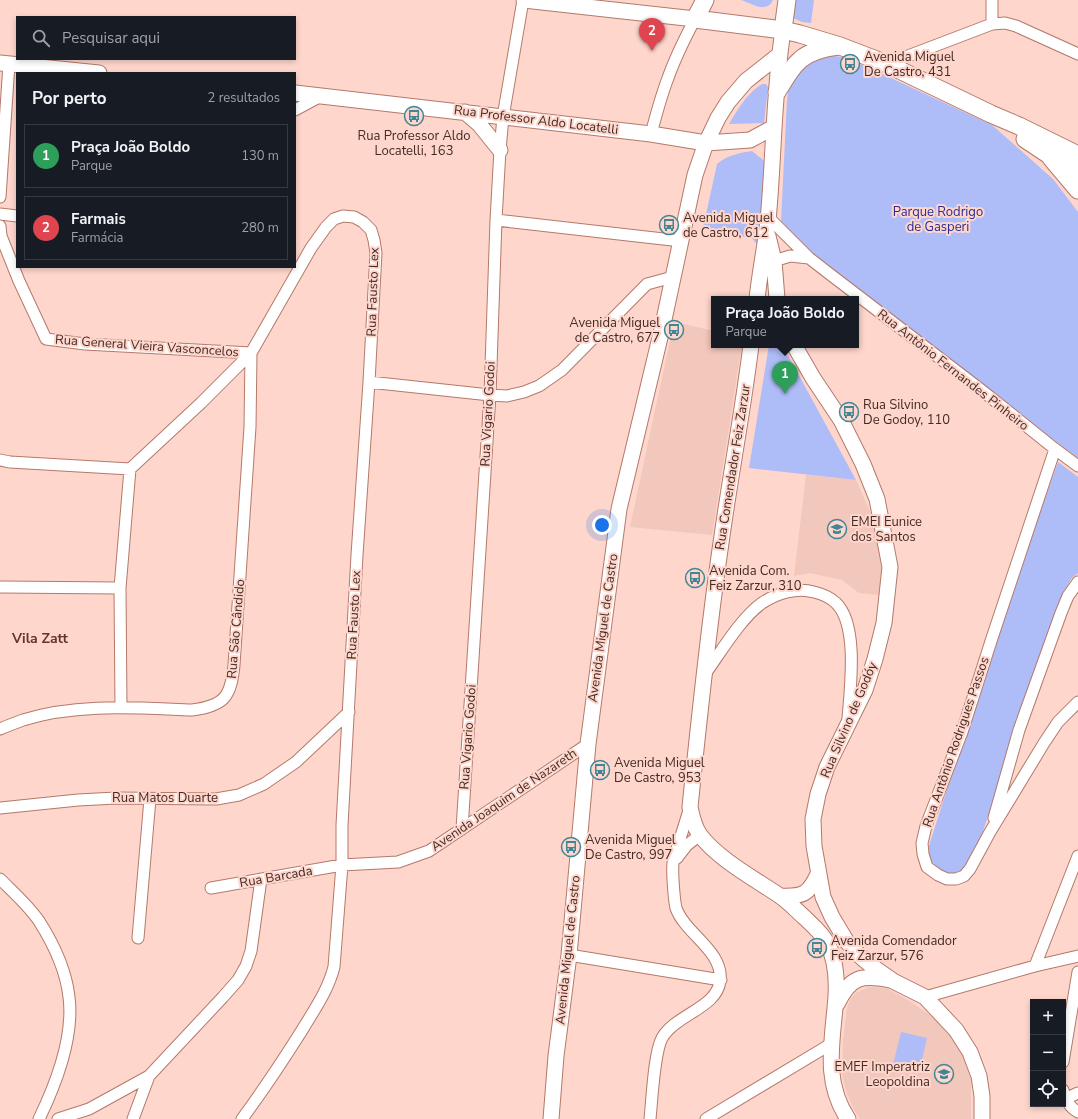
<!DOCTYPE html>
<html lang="pt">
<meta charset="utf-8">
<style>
:root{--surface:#171b24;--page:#242831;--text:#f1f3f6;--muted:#9ea1a6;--line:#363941;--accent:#2563eb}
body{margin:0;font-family:"Nunito Sans",sans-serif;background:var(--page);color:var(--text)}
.controls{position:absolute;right:12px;bottom:12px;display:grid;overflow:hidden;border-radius:0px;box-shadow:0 2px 6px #0003}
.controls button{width:36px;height:36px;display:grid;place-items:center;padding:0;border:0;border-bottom:1px solid var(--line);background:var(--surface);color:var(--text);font:20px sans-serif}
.you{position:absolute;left:602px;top:525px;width:14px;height:14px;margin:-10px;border:3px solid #fff;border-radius:50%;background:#1a73e8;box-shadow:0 0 0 6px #1a73e833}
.badge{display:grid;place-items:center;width:26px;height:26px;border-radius:50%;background:var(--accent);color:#fff;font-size:13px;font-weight:700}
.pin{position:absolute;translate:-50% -33px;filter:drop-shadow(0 1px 2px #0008)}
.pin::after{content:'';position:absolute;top:21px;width:14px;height:12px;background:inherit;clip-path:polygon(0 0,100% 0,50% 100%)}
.popup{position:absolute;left:711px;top:296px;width:148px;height:52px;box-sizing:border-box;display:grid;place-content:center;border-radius:0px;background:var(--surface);filter:drop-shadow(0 1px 3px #0005);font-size:13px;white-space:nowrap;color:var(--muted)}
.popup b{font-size:15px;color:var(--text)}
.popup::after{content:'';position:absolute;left:50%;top:100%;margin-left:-8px;border:8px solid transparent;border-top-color:var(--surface)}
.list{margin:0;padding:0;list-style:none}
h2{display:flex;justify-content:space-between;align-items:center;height:52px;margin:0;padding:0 16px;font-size:17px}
h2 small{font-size:13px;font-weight:400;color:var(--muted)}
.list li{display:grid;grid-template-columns:26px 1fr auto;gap:12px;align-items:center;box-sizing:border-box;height:64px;margin:0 8px 8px;padding:0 8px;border:1px solid var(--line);border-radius:0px}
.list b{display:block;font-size:15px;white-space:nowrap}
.list p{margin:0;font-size:13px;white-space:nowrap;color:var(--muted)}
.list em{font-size:13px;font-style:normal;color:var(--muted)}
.icon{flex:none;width:22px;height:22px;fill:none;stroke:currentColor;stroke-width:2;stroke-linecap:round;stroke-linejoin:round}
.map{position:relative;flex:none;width:1078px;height:1119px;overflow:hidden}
.search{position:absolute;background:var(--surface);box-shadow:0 2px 6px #0003;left:16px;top:16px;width:280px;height:44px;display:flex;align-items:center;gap:10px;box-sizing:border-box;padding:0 14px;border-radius:0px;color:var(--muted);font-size:15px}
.panel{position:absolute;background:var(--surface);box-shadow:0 2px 6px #0003;left:16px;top:72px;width:280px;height:196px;border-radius:0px}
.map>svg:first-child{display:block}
</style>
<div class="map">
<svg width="1078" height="1119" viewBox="0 0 1078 1119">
<rect width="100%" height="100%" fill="#fed6cc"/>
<!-- built -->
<path fill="#f2c7bc" d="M674,322L714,331V345H742L712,535L630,527Z
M806,475L856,480L873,518L877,540L882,562L879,595L859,593L842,580L810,573L794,576Z
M868,987H878L888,989L908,1000L930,1015L949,1033L963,1056L971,1080V1119H860L853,1108L846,1091L842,1074L843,1040L847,1008L850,1000L856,993Z"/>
<!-- green -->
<path fill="#aebcf7" d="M741,0H773C766,14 753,4 741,0Z
M795,0H814L811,23L802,22L791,17Z
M823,55L844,57L878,72L992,125L1053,179L1078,212V458L883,312L816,258L781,221L787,100L790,79L797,67Z
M762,84H766L768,87L764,123L729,124C738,109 747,93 762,84Z
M752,151L763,160L768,169L760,248L746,231L745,237L703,228L717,164C727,155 740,153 752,151Z
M769,345H781L784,348L856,480L749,468Z
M1058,462L1078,477V573L1071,579L1062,596L977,849L968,870L952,877L929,865L926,855L994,642Z
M901,1032L927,1038L919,1072L893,1065Z"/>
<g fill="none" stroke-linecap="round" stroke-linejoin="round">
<!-- street casing -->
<g stroke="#b4796a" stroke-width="13">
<path id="street" d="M992,24V0
M887,64L992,24L1005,23L1016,26L1078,54
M295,110L321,96
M651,134C656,115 661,96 668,78C675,58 685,38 695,19
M0,197L9,64
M0,214L17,216
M769,218L809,258L831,275L980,389L1055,449L1078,466
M496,220L681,241
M0,226L1,236L19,281L46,339L85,344L251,353L250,427L234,665C231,696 225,706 192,710C136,708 77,703 23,720C15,723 7,726 0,729
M774,261L790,256L809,258
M369,382L490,395L507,396L524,392L539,386L562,370L647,284L673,277
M1055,449L992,638L962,732L926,826L922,843L923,854L927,867L938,875L947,879H956L964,876L970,869L990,832L1044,743L1058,722L1078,702
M0,460L10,462L130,469
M0,587L120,588
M705,674C721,652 740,619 762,603C777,593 797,587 814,592C822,594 830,597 836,603C859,625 850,690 848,719
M121,708L120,588L130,469L201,403L251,353L311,248L326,227L334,219L343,216L354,217L363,222L371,230L374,240L376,253L369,382L357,555L342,825V865L211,888
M0,808L78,800L116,798L216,799L239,795L264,784L296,762L349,712
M994,818L1019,730L1061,613L1068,596L1078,582
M462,829L490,395L496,220L500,150L503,117L523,0
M677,858L687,845L700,835
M0,879C13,892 28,905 39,921C53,943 66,970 69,997C74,1036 56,1084 39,1119
M138,938L150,799
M569,955L721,980
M1035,966L1078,856
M925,997L1035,966L1078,956
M1063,1062L1078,972
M1063,1090C1066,1100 1069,1107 1078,1112
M1065,1099L1078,1093
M58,1119L89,1109L149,1076L223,997L238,980L246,966L251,951L261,879
M133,1119L149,1076
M242,1119C264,1089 284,1059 304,1027C316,1007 328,990 334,967L342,865L398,862L429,851L588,744
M650,1119C652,1100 654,1053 662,1038C676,1014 717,1008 720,981C724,951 685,934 676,908C674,899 672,872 673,863C674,857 677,851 678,845C682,833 686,820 690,807
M706,1119L831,1044"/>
</g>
<!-- secondary casing -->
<g stroke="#b4796a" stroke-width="17">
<path id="secondary" d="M524,0L695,19
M0,63L99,73
M295,93L651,134L706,143L750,140L774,127
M465,112L479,124L500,150
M768,236L774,261L777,299
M757,299C760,269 767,239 769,209C774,149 774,89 783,30
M751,345C743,411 730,477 721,543C708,631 699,719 690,807C692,817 694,827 700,835C718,859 755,879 780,896C789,902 797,911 805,918C812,925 822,933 827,943C836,959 837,977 836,996C833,1040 822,1080 848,1119
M794,345L813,378L841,420L863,464L877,499L890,567L884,623L875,659L865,690L827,767L818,794L813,819L814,846L823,897L832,917L847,942L860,956L873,967L893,981L925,997L956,1030L970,1052L979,1076L982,1096V1119
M781,896C803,897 809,894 818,874
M837,1004C850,977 861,974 890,980
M551,1119L556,1056L569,955L588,744L619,509L662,329L695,175L706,143L718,118L728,102L746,81L779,55"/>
</g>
<!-- primary casing -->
<g stroke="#b4796a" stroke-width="19">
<path id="primary" d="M705,0L695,19L783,30L800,34L840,46L887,64L991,114L1019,126L1078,155
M783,30L787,0
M777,92C795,62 801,51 838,46
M1025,139L1049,155L1078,168
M1051,158L1078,190"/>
</g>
<!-- street -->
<use href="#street" stroke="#fff" stroke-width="11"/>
<!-- secondary -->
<use href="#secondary" stroke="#fff" stroke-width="15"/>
<!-- primary -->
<use href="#primary" stroke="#fff" stroke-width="17"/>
</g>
<!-- icons -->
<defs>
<g id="bus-ring" transform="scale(1)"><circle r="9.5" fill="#fed6cc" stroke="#428695" stroke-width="1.5"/><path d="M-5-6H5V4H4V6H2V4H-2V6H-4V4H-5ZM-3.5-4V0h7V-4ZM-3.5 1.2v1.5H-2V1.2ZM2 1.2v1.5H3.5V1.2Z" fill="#428695"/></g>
<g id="school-ring" transform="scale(1)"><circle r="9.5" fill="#fed6cc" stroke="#428695" stroke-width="1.5"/><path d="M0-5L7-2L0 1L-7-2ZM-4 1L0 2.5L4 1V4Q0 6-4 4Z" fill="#428695"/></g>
</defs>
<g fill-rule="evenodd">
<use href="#bus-ring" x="850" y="64"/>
<use href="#bus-ring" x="414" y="116"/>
<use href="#bus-ring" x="669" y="225"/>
<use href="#bus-ring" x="674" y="330"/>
<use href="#bus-ring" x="849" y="412"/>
<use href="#school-ring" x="837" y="529"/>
<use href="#bus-ring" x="695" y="578"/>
<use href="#bus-ring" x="600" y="770"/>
<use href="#bus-ring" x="571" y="847"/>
<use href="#bus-ring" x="817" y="948"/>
<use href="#school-ring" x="944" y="1074"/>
</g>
<g text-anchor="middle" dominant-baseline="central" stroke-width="4" stroke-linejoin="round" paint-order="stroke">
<!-- poi labels -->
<g font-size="13" fill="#432a24" stroke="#fed6cc" text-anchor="start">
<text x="864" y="57">Avenida Miguel<tspan x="864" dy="15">De Castro, 431</tspan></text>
<text x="414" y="136" text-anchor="middle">Rua Professor Aldo<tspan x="414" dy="15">Locatelli, 163</tspan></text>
<text x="683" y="218">Avenida Miguel<tspan x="683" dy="15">de Castro, 612</tspan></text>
<text x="660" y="323" text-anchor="end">Avenida Miguel<tspan x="660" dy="15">de Castro, 677</tspan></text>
<text x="863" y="405">Rua Silvino<tspan x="863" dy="15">De Godoy, 110</tspan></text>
<text x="851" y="522">EMEI Eunice<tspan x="851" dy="15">dos Santos</tspan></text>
<text x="709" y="571">Avenida Com.<tspan x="709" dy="15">Feiz Zarzur, 310</tspan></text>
<text x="614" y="763">Avenida Miguel<tspan x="614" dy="15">De Castro, 953</tspan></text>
<text x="585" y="840">Avenida Miguel<tspan x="585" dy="15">De Castro, 997</tspan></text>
<text x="831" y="941">Avenida Comendador<tspan x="831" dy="15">Feiz Zarzur, 576</tspan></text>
<text x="930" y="1067" text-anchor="end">EMEF Imperatriz<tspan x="930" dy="15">Leopoldina</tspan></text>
</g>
<!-- street labels -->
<g font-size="13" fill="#432a24" stroke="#fed6cc">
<text transform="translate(536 120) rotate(7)">Rua Professor Aldo Locatelli</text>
<text transform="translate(373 292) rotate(-88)">Rua Fausto Lex</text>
<text transform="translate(147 346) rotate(4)">Rua General Vieira Vasconcelos</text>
<text transform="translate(953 370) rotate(38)">Rua Antônio Fernandes Pinheiro</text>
<text transform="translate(488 414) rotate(-87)">Rua Vigario Godoi</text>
<text transform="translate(733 467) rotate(-81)">Rua Comendador Feiz Zarzur</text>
<text transform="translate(354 615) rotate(-87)">Rua Fausto Lex</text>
<text transform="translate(603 628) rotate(-82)">Avenida Miguel de Castro</text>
<text transform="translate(236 629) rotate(-85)">Rua São Cândido</text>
<text transform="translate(849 720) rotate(-67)">Rua Silvino de Godóy</text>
<text transform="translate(468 737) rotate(-86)">Rua Vigario Godoi</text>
<text transform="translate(956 742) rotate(-71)">Rua Antônio Rodrigues Passos</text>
<text x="165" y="798">Rua Matos Duarte</text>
<text transform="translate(504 800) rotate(-34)">Avenida Joaquim de Nazareth</text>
<text transform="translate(276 877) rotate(-10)">Rua Barcada</text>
<text transform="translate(568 950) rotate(-84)">Avenida Miguel de Castro</text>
</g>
<!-- park labels -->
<g font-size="13" fill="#2b2c96" stroke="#fed6cc">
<text x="938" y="212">Parque Rodrigo<tspan x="938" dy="15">de Gasperi</tspan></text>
</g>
<!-- neighbourhood labels -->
<g font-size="14" font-weight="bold" fill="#683327" stroke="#fed6cc">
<text x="40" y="638">Vila Zatt</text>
</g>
</g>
</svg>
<div class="controls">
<button>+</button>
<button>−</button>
<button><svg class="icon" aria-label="locate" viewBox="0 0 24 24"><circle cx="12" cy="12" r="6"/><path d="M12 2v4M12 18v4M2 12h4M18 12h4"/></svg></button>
</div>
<div class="you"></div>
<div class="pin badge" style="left:785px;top:394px;background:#2e9e5b">1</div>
<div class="popup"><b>Praça João Boldo</b>Parque</div>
<div class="pin badge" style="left:652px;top:51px;background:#e0444e">2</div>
<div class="search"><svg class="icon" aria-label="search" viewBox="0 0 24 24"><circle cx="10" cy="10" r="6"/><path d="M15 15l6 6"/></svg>Pesquisar aqui</div>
<section class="panel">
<h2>Por perto<small>2 resultados</small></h2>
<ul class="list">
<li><span class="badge" style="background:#2e9e5b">1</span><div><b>Praça João Boldo</b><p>Parque</p></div><em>130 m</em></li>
<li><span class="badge" style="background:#e0444e">2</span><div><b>Farmais</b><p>Farmácia</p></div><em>280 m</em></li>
</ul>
</section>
</div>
